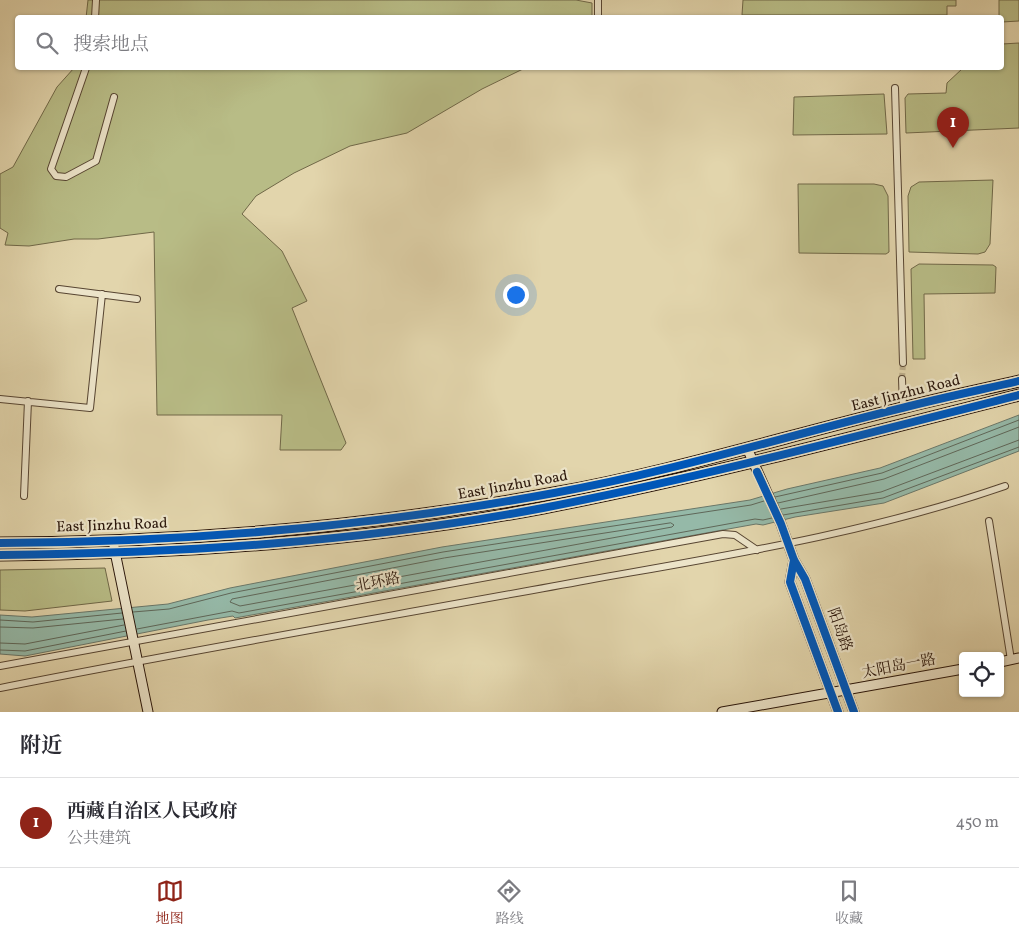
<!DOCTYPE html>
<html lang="zh">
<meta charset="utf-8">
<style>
:root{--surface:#fff;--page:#f7f7f7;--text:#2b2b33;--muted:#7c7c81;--line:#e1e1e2;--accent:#8f2418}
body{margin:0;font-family:Vollkorn,"Noto Serif SC",serif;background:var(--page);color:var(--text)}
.controls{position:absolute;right:15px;bottom:15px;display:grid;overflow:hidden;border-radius:5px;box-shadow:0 1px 4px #0004}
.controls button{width:45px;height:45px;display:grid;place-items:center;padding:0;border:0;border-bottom:1px solid var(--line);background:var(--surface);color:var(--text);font:25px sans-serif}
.you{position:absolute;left:515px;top:294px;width:18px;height:18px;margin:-12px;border:4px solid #fff;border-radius:50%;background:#1a73e8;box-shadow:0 0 0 8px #1a73e833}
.badge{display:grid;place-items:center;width:32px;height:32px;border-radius:50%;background:var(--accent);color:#fff;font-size:16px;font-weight:700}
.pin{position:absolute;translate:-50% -41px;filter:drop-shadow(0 1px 2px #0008)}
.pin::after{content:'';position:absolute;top:26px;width:18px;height:15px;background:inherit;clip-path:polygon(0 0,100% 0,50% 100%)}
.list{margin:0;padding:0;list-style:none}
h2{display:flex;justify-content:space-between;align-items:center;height:65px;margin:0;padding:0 20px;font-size:21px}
h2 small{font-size:16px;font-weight:400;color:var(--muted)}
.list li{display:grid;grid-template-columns:32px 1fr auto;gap:15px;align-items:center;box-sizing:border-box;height:90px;padding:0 20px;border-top:1px solid var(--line)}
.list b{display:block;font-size:19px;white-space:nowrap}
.list p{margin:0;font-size:16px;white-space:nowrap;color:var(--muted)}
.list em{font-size:16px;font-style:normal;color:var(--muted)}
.icon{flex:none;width:28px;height:28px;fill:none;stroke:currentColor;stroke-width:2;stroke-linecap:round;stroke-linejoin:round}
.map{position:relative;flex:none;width:1019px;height:712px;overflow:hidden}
.search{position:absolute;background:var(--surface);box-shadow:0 1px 4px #0004;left:15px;right:15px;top:15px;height:55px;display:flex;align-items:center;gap:12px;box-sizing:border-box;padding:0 18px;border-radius:5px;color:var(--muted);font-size:19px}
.sheet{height:155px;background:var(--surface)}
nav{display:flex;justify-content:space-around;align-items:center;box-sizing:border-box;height:70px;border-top:1px solid var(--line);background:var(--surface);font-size:14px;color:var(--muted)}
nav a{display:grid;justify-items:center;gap:2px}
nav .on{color:var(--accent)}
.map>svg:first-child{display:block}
</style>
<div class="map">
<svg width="1019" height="712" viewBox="0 0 1019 712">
<rect width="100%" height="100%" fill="#e2d5ac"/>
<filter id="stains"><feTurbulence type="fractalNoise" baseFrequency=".004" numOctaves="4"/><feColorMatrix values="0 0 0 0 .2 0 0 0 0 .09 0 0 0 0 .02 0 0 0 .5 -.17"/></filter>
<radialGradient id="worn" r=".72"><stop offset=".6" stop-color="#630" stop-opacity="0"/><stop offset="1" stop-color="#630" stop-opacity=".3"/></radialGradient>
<!-- green -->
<path fill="#b8bc86" stroke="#706848" d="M88,0H576L592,3V18H86Z
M743,0H956V6H947V15H742Z
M999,0H1019V21L1002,22V18L999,17Z
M1019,43V128L906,133L905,98L908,94L946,93L947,83L963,68H1002V44Z
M74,68H525L482,89L407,133L350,146L294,173L256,196L242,214L282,251L307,301L292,308L346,443L341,450H280L282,415H157L154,232L98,239H74L29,246L5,245L8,233L0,228V174L13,167L57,87Z
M884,94L887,134L793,135L794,97Z
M993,180L990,244L985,252L978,254L909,252L908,196L911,187L919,182Z
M798,184H874L883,186L888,196L889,252L886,254L799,253Z
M919,264L993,265L996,267L995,293L924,294L925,359H913L911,269Z
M105,568L112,601L25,611L0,610V570Z"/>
<!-- water -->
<path fill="#95b9a8" stroke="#6a7769" d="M1019,415V451L884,503L795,517L763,525L756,524L235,618L233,616L208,620L25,656L0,654V615L32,617L168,604L230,588L442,547L750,500L787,489L880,468Z"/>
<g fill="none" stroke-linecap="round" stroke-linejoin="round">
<!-- shore -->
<path stroke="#5f6759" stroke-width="1" d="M775,497L882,473L1019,420
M778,503L884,479L1019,427
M781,509L881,492L1019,440
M783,515L883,498L1019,447
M671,523L674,525L672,527L240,606L230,602L232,599L444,558Z
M133,612L169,609L231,593L443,552L751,505L764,501
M0,620L33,622L122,613
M0,627L33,628L123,619
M137,629L232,611L239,613L755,519L763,520L772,518
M0,643L25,644L124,625
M0,650L25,651L126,631"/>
<!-- street-tunnel -->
<path stroke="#bdaf8c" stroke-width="6" stroke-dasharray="6 3" stroke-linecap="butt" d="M902,379L903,363"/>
<!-- street casing -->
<g stroke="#574532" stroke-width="8">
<path id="street" d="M95,18L96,0
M598,18V0
M86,68L51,169L56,176L66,177L96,161L114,97
M895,88L903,363
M59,289L137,299
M902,379L903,407
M0,399L90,408L102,294
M24,496L28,401
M989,521L1011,660
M0,666L723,534L735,535L757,550
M0,688C196,649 392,616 588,580C729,555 869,533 1005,486"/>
</g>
<!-- secondary casing -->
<g stroke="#29150a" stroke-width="11">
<path id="secondary" d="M747,448L781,524L794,560L805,579L854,712
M114,547L148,712
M794,560L790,582L838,712
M1000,662L1019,658
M722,712L963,669"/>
</g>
<!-- highway casing -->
<g stroke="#29150a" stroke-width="13">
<path id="highway" d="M0,543C186,542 371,527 554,493C671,472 786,436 902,408C941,398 980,390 1019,381
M0,555C182,553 364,542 543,508C703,477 861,435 1019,395"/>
</g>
<!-- street -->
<use href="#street" stroke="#ece4c9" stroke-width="6"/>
<!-- secondary -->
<use href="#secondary" stroke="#ece4c9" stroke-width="9"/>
<!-- highway -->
<use href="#highway" stroke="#e2d5ac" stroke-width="11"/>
<!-- cycleway casing -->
<g stroke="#ece4c9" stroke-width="11">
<path id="cycleway" d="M757,472L781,524L794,560L805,579L854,712
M0,543C186,542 371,527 554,493C671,472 786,436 902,408C941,398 980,390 1019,381
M0,555C182,553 364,542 543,508C703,477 861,435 1019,395
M794,560L790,582L838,712"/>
</g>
<!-- cycleway -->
<use href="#cycleway" stroke="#0057b8" stroke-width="8"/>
</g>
<g text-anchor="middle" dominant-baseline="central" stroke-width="4.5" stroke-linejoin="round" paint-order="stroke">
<!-- street labels -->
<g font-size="15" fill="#29150a" stroke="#ece4c9">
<text transform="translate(906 394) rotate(-14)">East Jinzhu Road</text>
<text transform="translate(513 486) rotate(-10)">East Jinzhu Road</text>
<text transform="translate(112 526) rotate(-2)">East Jinzhu Road</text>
<text transform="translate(378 583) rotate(-11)">北环路</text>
<text transform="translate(839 630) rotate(70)">阳岛路</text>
<text transform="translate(899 667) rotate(-11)">太阳岛一路</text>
</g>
</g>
<rect width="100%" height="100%" filter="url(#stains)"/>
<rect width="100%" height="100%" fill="url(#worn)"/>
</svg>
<div class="controls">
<button><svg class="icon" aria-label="locate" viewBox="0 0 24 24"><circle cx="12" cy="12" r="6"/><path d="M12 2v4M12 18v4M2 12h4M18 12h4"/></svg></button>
</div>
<div class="you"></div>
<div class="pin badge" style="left:953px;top:148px">1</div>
<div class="search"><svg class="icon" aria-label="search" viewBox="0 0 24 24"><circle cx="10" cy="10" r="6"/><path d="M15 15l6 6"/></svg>搜索地点</div>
</div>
<section class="sheet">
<h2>附近<small></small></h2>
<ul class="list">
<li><span class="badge">1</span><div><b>西藏自治区人民政府</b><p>公共建筑</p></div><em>450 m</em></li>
</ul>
</section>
<nav>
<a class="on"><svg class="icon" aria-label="map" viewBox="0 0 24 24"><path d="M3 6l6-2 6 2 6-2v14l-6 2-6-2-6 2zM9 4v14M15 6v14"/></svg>地图</a>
<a><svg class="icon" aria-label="directions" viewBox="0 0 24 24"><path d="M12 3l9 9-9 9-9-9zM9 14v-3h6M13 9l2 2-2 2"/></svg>路线</a>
<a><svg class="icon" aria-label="saved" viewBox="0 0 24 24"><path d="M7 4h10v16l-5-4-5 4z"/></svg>收藏</a>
</nav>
